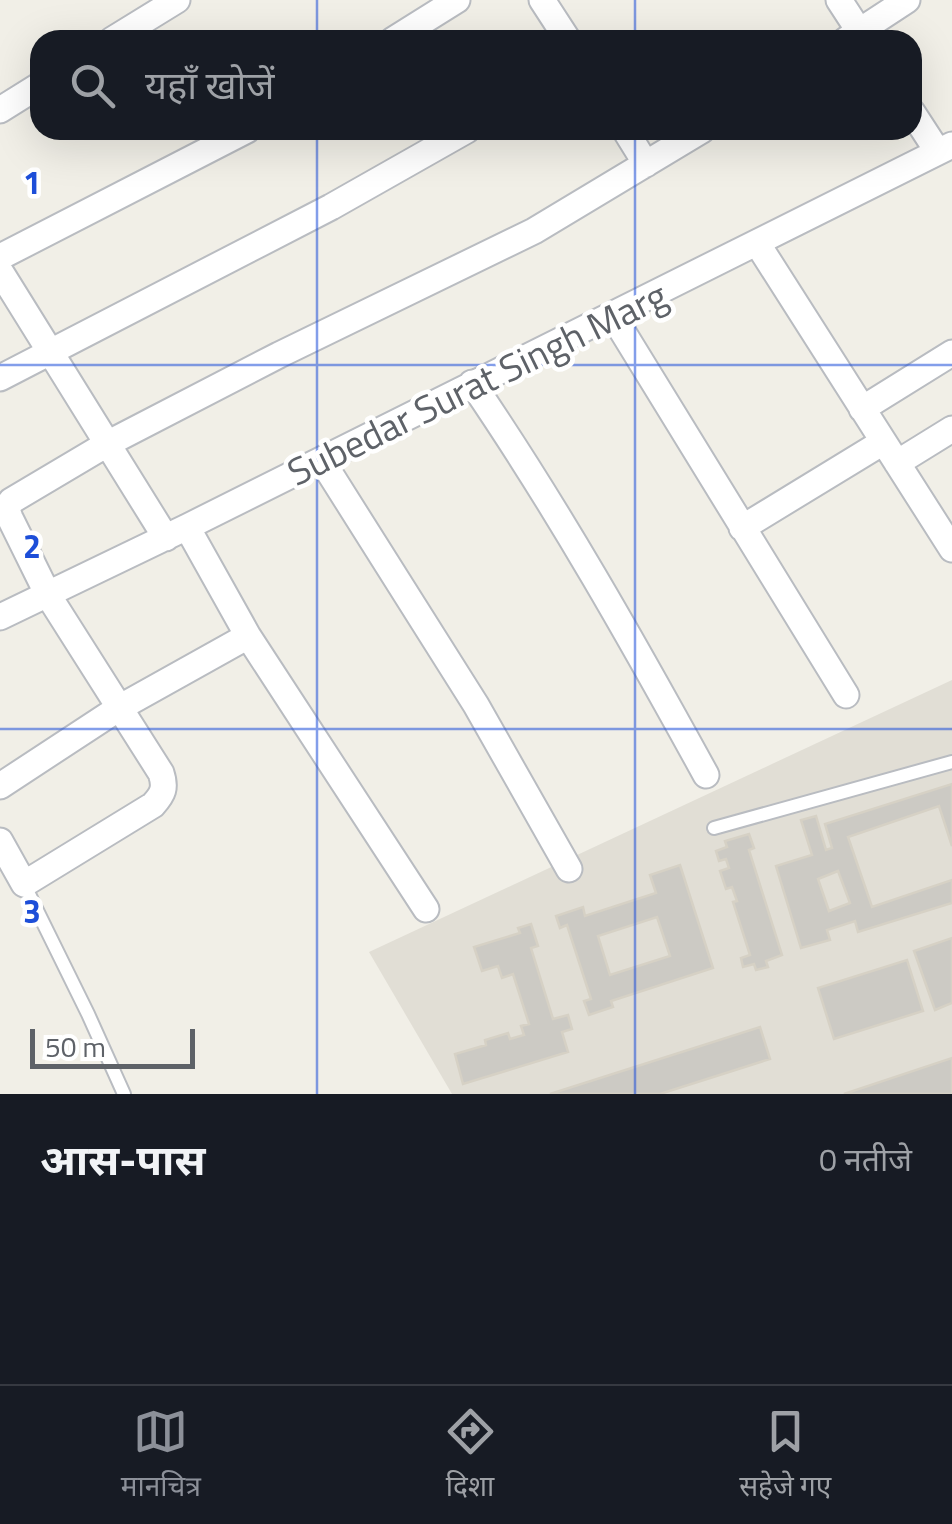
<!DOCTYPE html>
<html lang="hi">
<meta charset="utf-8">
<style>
:root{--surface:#171b24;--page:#242831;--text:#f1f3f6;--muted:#9ea1a6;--line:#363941;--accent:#8c9099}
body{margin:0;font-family:"Titillium Web","Noto Sans Devanagari",sans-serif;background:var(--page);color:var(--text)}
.scale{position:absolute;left:30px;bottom:25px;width:165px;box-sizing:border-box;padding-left:10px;border:5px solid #5e6268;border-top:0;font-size:28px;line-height:35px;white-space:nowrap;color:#5e6268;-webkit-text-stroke:8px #fff;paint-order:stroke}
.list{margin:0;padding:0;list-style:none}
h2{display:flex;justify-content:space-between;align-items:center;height:130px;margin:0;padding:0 40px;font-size:42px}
h2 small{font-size:32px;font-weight:400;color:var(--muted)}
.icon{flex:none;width:55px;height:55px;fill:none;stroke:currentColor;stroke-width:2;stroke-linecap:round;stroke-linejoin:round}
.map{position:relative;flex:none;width:952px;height:1094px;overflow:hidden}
.search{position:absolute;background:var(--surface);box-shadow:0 10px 40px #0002;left:30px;right:30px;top:30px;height:110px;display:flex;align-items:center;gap:25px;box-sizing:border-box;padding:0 35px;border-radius:30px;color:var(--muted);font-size:38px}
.sheet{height:290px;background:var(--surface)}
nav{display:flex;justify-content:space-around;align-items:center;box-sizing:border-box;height:140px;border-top:2px solid var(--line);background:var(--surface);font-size:28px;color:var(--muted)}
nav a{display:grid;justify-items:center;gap:5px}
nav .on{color:var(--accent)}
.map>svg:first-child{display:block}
</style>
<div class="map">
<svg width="952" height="1094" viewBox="0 0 952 1094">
<rect width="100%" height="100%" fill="#f1efe7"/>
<!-- education -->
<path fill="#e1ded5" d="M952,680V1094H452L369,952Z"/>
<!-- building -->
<path fill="#cccac4" stroke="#d6d1c5" stroke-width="2.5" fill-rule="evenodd" d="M952,784V846L939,806L848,837L872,907L952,880V903L858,932L855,921L827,930L830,940L801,948L776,866L812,855L801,820L816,816L826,850L832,848L825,824ZM838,871L850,903L829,911L818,879Z
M749,834L754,848L749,850L782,955L766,961L768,967L756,970L754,964L743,967L741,958L750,955L733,902L737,901L732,887L726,889L720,871L729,868L726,859L719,861L716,851L727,847L725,841Z
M680,865L713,968L611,1001L613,1007L589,1015L584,1001L591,999L567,925L560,928L556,916L583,907L585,916L656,893L650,875ZM657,917L670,956L610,975L598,936Z
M531,924L538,946L531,948L553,1019L568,1015L572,1029L562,1032L568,1052L463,1084L455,1054L486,1045L485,1040L508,1033L510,1039L524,1035L521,1026L529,1024L513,974L502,978L498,966L482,971L474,947L520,933L518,928Z
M952,938V1003L935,1010L914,951Z
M907,960L923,1011L834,1039L818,988Z
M760,1027L770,1059L660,1094H550Z
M952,1058V1094H844Z"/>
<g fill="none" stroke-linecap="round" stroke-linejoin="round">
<!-- lane casing -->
<g stroke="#b9bcc1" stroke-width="16">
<path id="lane" d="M714,828L952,762
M24,884L88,1014L124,1094"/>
</g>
<!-- street casing -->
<g stroke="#b9bcc1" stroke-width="29">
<path id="street" d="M542,0L568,40
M839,0L865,40
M112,40L177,0
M393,40L457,0
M846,40L907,0
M0,110L40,85
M912,112L938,152
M625,130L646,164
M757,243L952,549
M0,257L247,130
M0,271L166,538
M613,316L846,695
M0,378L331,207L467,130
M472,383C558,509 633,642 706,775
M862,409L952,353
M322,461L476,705L569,869
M897,463L952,429
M187,527L248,636L426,909
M742,528L883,442
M0,617L187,527L952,145
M0,786L119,708L248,636
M0,841L24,884L153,805C163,794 166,788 161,773L48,595L10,518L7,510L11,501L107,444L279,355L534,231L702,130"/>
</g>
<!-- lane -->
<use href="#lane" stroke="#fff" stroke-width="12"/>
<!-- street -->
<use href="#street" stroke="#fff" stroke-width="25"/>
</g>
<!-- grid -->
<path fill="none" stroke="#1d4ed8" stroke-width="2.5" stroke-opacity="0.55" d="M317,0V40M635,0V40M317,130V1094M635,130V1094M0,365H952M0,729H952"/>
<g text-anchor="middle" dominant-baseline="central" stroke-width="9" stroke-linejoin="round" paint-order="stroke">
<!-- street labels -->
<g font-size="38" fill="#5e6268" stroke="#fff">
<text transform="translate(477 383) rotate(-26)">Subedar Surat Singh Marg</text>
</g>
</g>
<g font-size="32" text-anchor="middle" font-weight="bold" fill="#1d4ed8" stroke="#fff" stroke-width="9" stroke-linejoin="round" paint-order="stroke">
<text x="32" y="194">1</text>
<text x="32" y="558">2</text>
<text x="32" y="923">3</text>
</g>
</svg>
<div class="scale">50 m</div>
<div class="search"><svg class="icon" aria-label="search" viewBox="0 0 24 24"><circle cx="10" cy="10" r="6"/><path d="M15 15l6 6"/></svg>यहाँ खोजें</div>
</div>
<section class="sheet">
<h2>आस-पास<small>0 नतीजे</small></h2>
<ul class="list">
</ul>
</section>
<nav>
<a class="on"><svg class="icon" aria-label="map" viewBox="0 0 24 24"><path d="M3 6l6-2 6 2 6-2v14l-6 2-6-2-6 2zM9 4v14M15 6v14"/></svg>मानचित्र</a>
<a><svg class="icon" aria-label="directions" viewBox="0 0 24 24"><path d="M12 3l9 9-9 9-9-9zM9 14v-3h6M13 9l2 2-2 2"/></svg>दिशा</a>
<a><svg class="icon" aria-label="saved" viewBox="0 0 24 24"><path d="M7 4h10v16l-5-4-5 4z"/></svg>सहेजे गए</a>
</nav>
